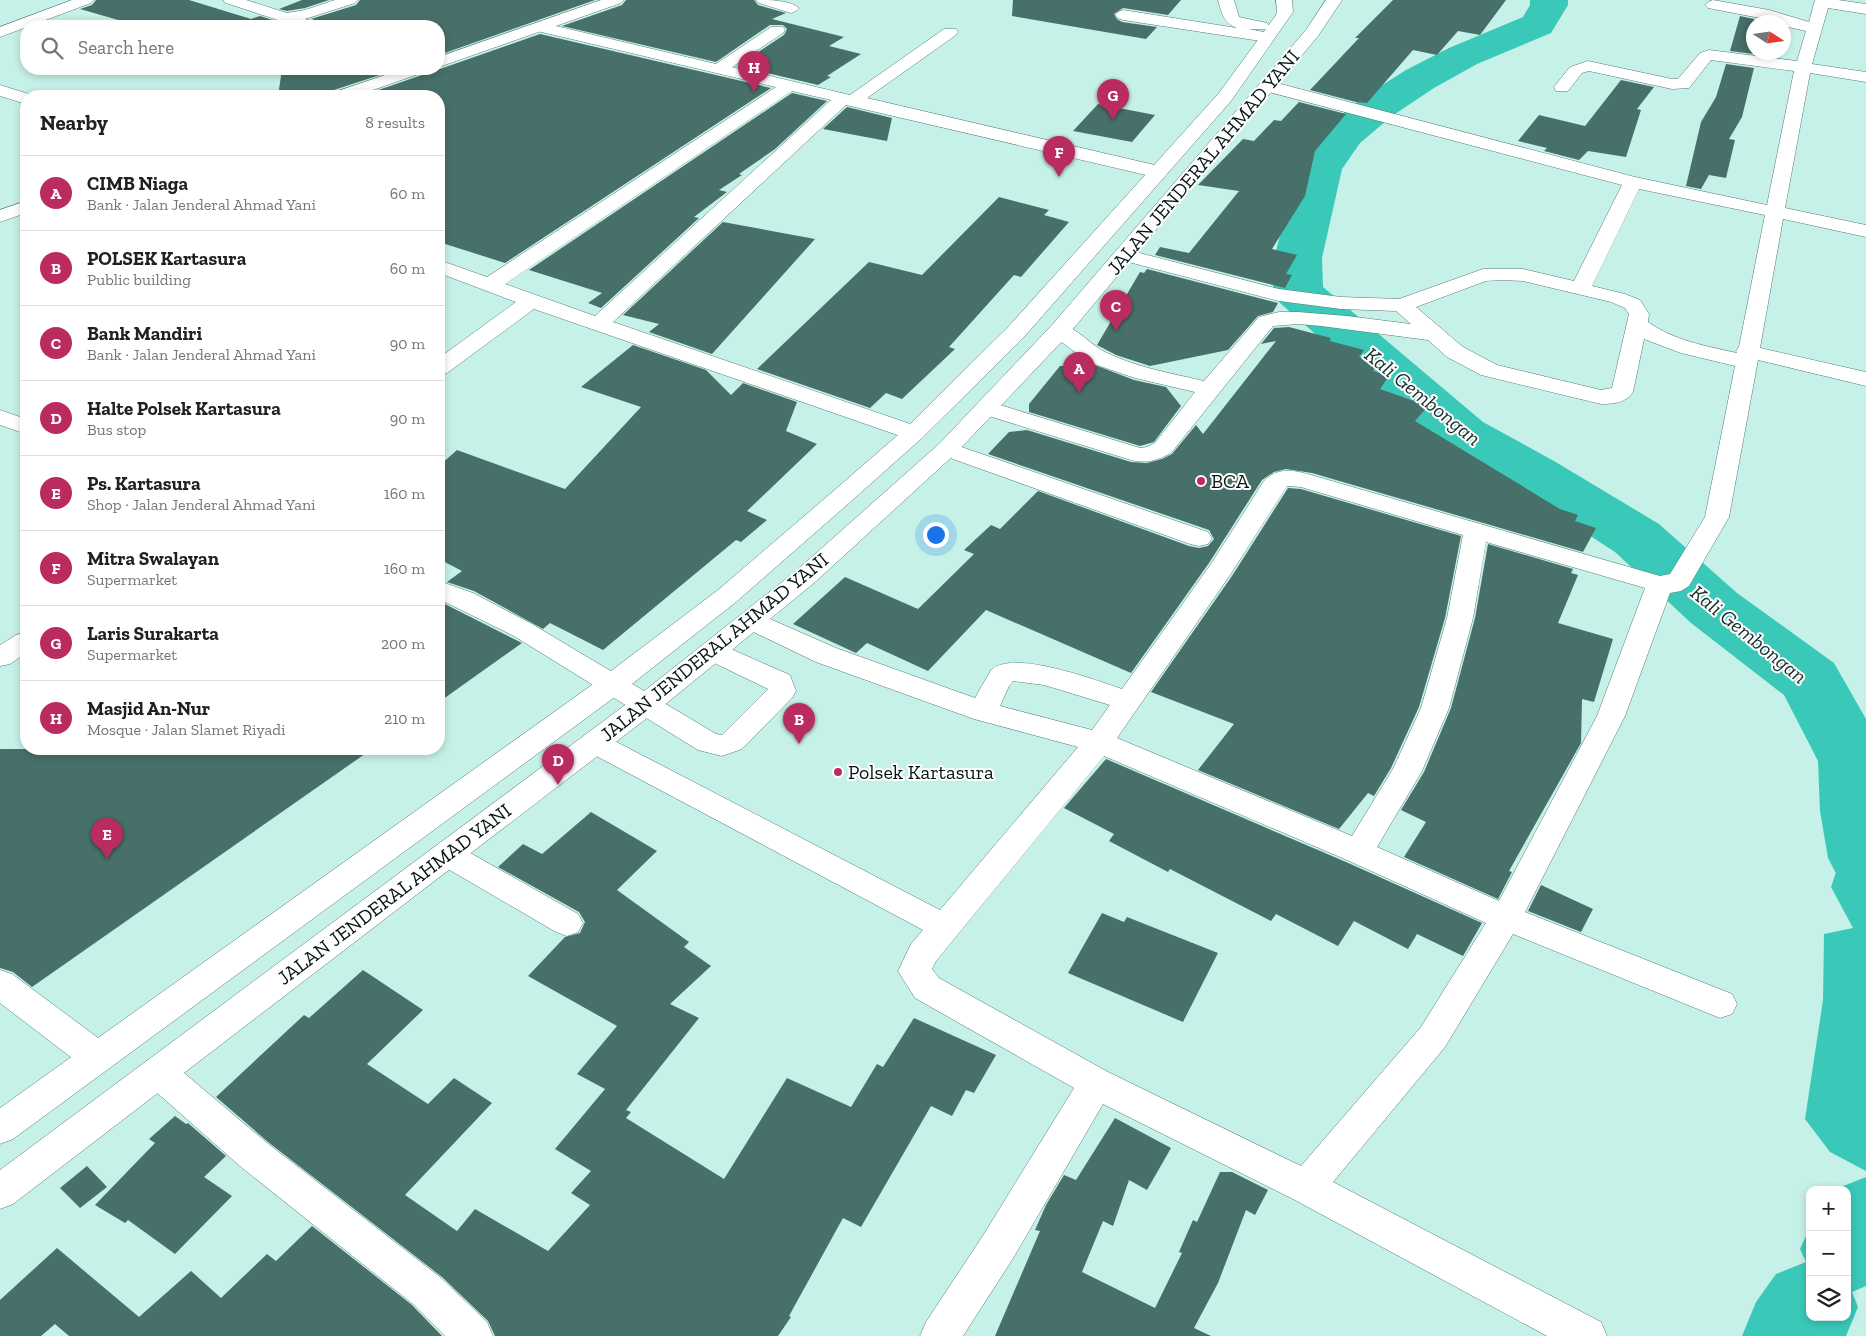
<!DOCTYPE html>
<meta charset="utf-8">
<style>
:root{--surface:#fff;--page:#f6f6f6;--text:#202124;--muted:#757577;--line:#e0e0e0;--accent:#ba2c60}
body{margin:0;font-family:"Zilla Slab",serif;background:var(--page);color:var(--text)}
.controls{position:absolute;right:15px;bottom:15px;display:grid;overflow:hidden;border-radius:10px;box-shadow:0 2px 8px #0003}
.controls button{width:45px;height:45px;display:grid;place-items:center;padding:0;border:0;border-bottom:1px solid var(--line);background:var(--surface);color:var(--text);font:25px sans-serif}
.compass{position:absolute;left:1746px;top:15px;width:45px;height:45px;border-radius:50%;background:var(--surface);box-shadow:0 2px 8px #0003;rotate:102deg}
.you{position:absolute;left:935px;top:534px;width:18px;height:18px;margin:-12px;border:4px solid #fff;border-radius:50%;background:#1a73e8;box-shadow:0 0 0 8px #1a73e833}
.badge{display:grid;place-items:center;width:32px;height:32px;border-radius:50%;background:var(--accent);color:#fff;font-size:16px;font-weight:700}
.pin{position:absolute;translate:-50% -41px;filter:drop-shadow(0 1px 2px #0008)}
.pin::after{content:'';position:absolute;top:26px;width:18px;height:15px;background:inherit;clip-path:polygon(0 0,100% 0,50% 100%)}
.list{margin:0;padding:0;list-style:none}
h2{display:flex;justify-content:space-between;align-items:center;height:65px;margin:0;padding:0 20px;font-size:21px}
h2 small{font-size:16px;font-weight:400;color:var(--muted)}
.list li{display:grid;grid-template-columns:32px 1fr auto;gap:15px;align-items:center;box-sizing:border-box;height:75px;padding:0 20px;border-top:1px solid var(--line)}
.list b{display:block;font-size:19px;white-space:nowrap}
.list p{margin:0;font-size:16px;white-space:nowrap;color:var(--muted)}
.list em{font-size:16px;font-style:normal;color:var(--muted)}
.icon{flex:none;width:28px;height:28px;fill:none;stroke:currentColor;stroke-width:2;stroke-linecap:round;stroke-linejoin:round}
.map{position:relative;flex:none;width:1866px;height:1336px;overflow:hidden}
.search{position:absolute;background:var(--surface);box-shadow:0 2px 8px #0003;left:20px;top:20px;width:425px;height:55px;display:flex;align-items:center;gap:12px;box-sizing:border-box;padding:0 18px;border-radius:20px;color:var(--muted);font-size:19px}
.panel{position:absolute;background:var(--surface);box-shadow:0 2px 8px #0003;left:20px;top:90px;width:425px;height:665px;border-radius:20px}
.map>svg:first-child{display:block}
</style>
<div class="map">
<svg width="1866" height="1336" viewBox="0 0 1866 1336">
<rect width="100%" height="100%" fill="#c5f1e9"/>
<!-- water -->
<path fill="#3ac9b9" d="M1857,811L1866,820V1171L1830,1152L1805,1119L1823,1000L1824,934L1853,928L1831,887Z"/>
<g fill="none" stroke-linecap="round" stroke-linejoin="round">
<!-- river -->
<path fill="#3ac9b9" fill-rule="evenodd" d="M1530,0H1568V5L1551,33L1477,64L1434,88L1392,116L1360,143L1342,169L1322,258L1323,287L1483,422L1554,461L1659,524L1737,593L1834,663L1866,719V887L1839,879L1828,858L1820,811L1818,761L1784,695L1691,623L1615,552L1512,485L1443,446L1280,303L1273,292L1274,258L1298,169L1329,125L1362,98L1406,70L1449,48L1523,17L1530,5Z
M1866,1177V1286L1852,1292L1858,1307L1846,1336H1742L1756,1302L1776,1274L1806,1262L1800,1249L1810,1227V1317H1847V1190H1833Z"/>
</g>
<!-- building -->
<path fill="#48706a" d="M96,0H189L251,19L260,16L291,26H139L80,9L92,5Z
M302,0H329L305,8L287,11L279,9Z
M360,0H595L439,55V26H321L318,21L311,19L356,5Z
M626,0H754L758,5L786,13L772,19L844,37L829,46L861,54L827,76L831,77L818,85L737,66L784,35L787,29L783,25H770L716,62L562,26L622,5Z
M1013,0H1181L1168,15L1123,8L1114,14L1117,19L1122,22L1157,27L1146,39L1012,16Z
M1393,0H1506L1480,35L1458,31L1437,55L1413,50L1367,103L1356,102L1310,90L1359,38H1355Z
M1740,16L1754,19V54L1730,51Z
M540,34L771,88L505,263L439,242V96H361L425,74L428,69H440Z
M1726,64L1754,68L1742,117L1729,139L1735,140L1726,178L1709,175L1701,189L1686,186L1701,122L1716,97Z
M282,69H398L334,90L331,96H278Z
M1621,80L1654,87L1637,109L1641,110L1626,157L1588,151L1579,160L1544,151L1547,148L1518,141L1539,115L1585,126Z
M792,93L827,101L775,149L739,174L742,175L719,190L727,192L694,217L699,218L601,308L588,303L602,293L529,270Z
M1299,102L1346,114L1315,151L1305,196L1272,249L1297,255L1286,274L1292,275L1285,288L1155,255L1160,247L1189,253L1239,191L1198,185L1243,139L1254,141L1274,120L1281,121Z
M1098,104L1155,115L1132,142L1073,131Z
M847,107L892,118L887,141L823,129Z
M999,197L1049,210L1044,215L1069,222L1021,277L1014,275L949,347L955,349L902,399L886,393L870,408L757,369L869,262L922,275Z
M723,222L815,239L712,354L649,332L659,324L623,315Z
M1147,269L1278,303L1273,312L1258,316L1228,350L1150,366L1116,355L1097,345L1140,272L1144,273Z
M1289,327L1331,338L1330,341L1364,350L1359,357L1379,363L1373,371L1389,376L1380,389L1428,406L1415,421L1560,509L1578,515L1575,521L1596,528L1583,552L1312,473L1286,469L1274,472L1262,480L1209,563L1131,673L986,610L928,671L867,643L856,653L793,624L845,577L918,609L974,554L964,550L991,525L1000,529L1038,491L1189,546L1199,548L1208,546L1214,539L1209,530L988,454L1009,432L1027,430L1131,462L1147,463L1162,459L1172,454L1196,425L1203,434L1276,341L1261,344L1274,328Z
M633,345L706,370L731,395L743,383L797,402L786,431L817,444L747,511L767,520L741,542L736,540L603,650L550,623L543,629L474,591L447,582L462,571L439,559V466L457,450L565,489L641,407L581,387Z
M1087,362L1134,380L1166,387L1181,406L1154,442L1140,446L1029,412V404L1060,366L1085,365Z
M1288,488L1301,489L1461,536L1445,618L1419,707L1391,768L1374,796L1368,793L1339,829L1198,770L1234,724L1151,692L1232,576Z
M1488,544L1573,569L1571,573L1578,575L1558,623L1613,639L1594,702L1582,699L1581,743L1509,871L1512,872L1498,899L1404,857L1426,822L1401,810L1424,772L1451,708L1475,618Z
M439,601L522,643L439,702Z
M0,749H372L32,987L13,972L0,968Z
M1106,759L1346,862L1482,923L1463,956L1417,934L1408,949L1354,921L1338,946L1276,914L1271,921L1170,869L1168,872L1109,841L1114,834L1064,808Z
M591,812L657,851L617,890L689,942L684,947L711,966L670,1004L699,1018L626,1110L631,1112L626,1118L724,1179L787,1078L851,1107L877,1064L883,1067L914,1018L996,1055L974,1093L966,1090L952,1116L931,1106L861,1227L843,1218L789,1316L791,1317L778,1336H495L488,1321L442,1277L268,1142L216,1097L304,1015L309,1018L363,970L423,1010L367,1064L428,1104L454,1078L492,1103L405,1195L457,1231L475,1209L548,1251L590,1205L571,1193L591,1171L555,1149L605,1089L577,1074L617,1026L528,976L565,937L580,933L585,922L579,912L498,867L523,844L542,854Z
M1541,885L1593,909L1581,932L1528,911Z
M1102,913L1124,922L1127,917L1218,953L1183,1022L1068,973Z
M175,1116L186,1124L188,1123L226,1156L204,1177L232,1196L175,1254L128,1220L125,1223L95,1205L155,1143L149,1139Z
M1115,1118L1171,1148L1147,1190L1129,1180L1113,1226L1103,1221L1082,1272L1155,1308L1182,1253L1179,1252L1193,1220L1197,1222L1220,1172H1232L1268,1190L1255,1215L1246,1210L1218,1283L1194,1328L1211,1336H995L1040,1231L1035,1230L1046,1205L1064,1175L1076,1180Z
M87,1166L107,1187L80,1208L60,1188Z
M312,1226L412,1305L442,1336H69L55,1324L41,1336H0V1300L57,1248L139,1317L191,1271L221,1298L267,1254L276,1261Z"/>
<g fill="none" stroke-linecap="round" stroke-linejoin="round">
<!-- minor casing -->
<g stroke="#547c76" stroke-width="1">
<path id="minor" d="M72,0H94L91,3L0,37V27Z
M223,0H246L287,13L305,10L335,0H358L355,3L305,19L317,23L319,26H296L226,3Z
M756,0C769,0 790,0 799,8L796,11L791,13L759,3Z
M1218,0H1234L1239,17L1267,23L1269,26L1267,29H1249L1273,34L1275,37L1273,40L1267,42L1123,20L1118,18L1115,15L1118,12L1123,10L1237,28C1223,22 1222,14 1218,0Z
M1713,0L1769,10L1809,22L1815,0H1838L1866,4V14L1828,8L1812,64L1866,72V82L1810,73L1785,208L1866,225V237L1783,219L1760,348L1866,372V386L1758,360L1729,517L1689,586L1681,591L1670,593L1625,716L1525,912L1732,994L1737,1004L1732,1014L1720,1018L1513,934L1445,1047L1333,1182L1601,1322L1607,1336H1547L1293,1199L1103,1104L1012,1260L963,1336H920L926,1322L984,1234L1074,1088L915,998L898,971L911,944L923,930L585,750L581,743L585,736L595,733L605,736L940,910L1078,747L974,719L816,662L743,627L739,621L743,615L752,612L761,615L836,648L975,698L991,670C1013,649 1095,680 1122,689L1211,564L1264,481C1278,467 1293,470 1311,475L1660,576L1670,574L1705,517L1735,366L1681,353L1644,339L1633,392C1626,403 1613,404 1601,404L1481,375L1447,357L1428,340L1321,326L1298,324L1273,326L1171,453C1158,460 1146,464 1131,460L979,413L976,408L979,403L987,401L1140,448L1147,447L1155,443L1195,392L1135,378L1097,365L1079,355L1052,335L1049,330L1052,325C1071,321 1087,342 1103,351C1134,367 1170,373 1204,381L1259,317L1279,312H1298L1347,316L1411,324L1396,311L1341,309L1279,301L1117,259L1114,255L1117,251L1124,249L1279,289L1341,297L1399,299L1483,269H1523L1574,281L1622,185L1261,90L1259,86L1261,82H1273L1635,177L1767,205L1794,71L1711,60L1689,88L1672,89L1589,71L1582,73L1568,91H1556L1554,87L1570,67L1588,61L1672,79H1678L1700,53L1709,50L1797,61L1806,31L1784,26V22H1774L1765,19L1708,8L1705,5L1708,2ZM1639,189L1765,215L1739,347L1736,351L1737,353C1706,346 1675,341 1648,322L1649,314L1640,300L1625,294L1592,286ZM1502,280L1523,281L1611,302L1625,308L1629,314L1612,388L1601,390L1497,365L1463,347L1416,307L1486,281ZM1287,486L1301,487L1463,535L1447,618L1421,708L1393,769L1352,836L1117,738L1230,575ZM1486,542L1645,588L1597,716L1499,901L1377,847L1422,771L1449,708L1473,618ZM1013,681L1044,685L1110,705L1092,730L1000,706L1009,686ZM1104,756L1347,860L1486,923L1421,1027L1301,1166L1108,1072L939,978L932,969L936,961Z
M539,22L716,64L771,27H783L785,30L783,33L732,67L850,95L944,29H956L958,32L956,35L867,98L1159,166L1165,168L1168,172L1165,176L1159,178L846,105L613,322L922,428L926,433L922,438L914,440L906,438L534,309L447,373L439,375V358L516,302L439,273V260L487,277L776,87L533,30L531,27L533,24ZM792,91L831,100L595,316L505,284Z
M0,85L32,95L33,96H26V104L0,96Z
M0,410L26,419V434L0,425Z
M947,442L1208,532L1212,538L1208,544L1199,546L1190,544L939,454L935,449L939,444Z
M439,581L473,593L532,624L716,734L722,735L768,689L704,658L700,652L704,646L714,643L724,646L790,675L796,691L792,698L742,749L722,756L698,750L514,636L439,599Z
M26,632V653L10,664L0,666V645L16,635Z
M447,842L458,846L578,914L583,923L578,932L567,936L556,932L436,862L432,854L436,846Z
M0,970L12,974L109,1046L114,1057L109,1068L97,1072L85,1068L0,1003Z
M158,1057L170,1061L267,1143L441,1278L487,1322L493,1336H445L413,1304L241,1167L146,1083L141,1072L146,1061Z"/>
</g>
<!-- major casing -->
<g stroke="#547c76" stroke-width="1">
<path id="major" d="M601,0H624L621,3L439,67V57Z
M403,69H426L424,72L356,96H333L335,92Z
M26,201V213L0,222V210Z"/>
</g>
<!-- highway casing -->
<g stroke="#547c76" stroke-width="1">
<path id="highway" d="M1276,0H1292L1293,12L1231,101L1024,337L922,438L848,504L736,602L623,691L13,1139L0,1144V1108L603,677L718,590L830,494L906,428L1008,327L1219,93L1276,15L1277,12Z
M1326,0H1342L1318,36L1068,335L955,454L814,583L668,702L13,1204L0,1209V1170L648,688L796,571L939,444L1052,325L1306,30Z"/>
</g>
<!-- minor -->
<use href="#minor" fill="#fff" fill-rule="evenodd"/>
<!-- major -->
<use href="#major" fill="#fff" fill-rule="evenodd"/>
<!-- highway -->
<use href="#highway" fill="#fff" fill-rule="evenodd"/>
</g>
<!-- markers -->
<g fill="#ba2c60" stroke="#fff" stroke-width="2">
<circle cx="1201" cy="481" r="5"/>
<circle cx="838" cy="772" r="5"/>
</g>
<g text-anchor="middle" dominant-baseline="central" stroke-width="4" stroke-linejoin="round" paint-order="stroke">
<!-- street labels -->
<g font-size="20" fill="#051512" stroke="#fff">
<text transform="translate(1203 162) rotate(-50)">JALAN JENDERAL AHMAD YANI</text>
<text transform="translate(714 647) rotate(-39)">JALAN JENDERAL AHMAD YANI</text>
<text transform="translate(394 894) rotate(-37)">JALAN JENDERAL AHMAD YANI</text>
</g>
<!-- poi labels -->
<g font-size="20" fill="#051512" stroke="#fff" text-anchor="start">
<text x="1211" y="481">BCA</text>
<text x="848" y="772">Polsek Kartasura</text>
</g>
<!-- water labels -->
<g font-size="21" font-style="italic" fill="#172e2b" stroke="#fff">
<text transform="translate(1423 396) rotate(39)">Kali Gembongan</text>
<text transform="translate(1749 634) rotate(39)">Kali Gembongan</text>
</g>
</g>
</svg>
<div class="controls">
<button>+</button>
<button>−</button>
<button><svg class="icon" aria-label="layers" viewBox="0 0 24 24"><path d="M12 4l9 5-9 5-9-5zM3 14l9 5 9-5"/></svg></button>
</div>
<svg class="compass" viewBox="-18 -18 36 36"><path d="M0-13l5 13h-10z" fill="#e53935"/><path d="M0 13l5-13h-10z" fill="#757577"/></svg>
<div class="you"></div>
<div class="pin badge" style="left:1079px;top:393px">A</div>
<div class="pin badge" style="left:799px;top:744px">B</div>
<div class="pin badge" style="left:1116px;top:331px">C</div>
<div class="pin badge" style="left:558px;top:785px">D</div>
<div class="pin badge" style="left:107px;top:859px">E</div>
<div class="pin badge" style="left:1059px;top:177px">F</div>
<div class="pin badge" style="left:1113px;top:120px">G</div>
<div class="pin badge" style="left:754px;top:92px">H</div>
<div class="search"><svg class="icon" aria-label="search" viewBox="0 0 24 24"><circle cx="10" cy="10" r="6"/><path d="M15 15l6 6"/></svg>Search here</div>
<section class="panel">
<h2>Nearby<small>8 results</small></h2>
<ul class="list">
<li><span class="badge">A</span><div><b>CIMB Niaga</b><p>Bank · Jalan Jenderal Ahmad Yani</p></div><em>60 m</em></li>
<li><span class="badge">B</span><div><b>POLSEK Kartasura</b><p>Public building</p></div><em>60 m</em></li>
<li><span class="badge">C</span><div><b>Bank Mandiri</b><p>Bank · Jalan Jenderal Ahmad Yani</p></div><em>90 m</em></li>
<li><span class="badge">D</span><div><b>Halte Polsek Kartasura</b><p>Bus stop</p></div><em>90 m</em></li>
<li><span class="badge">E</span><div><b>Ps. Kartasura</b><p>Shop · Jalan Jenderal Ahmad Yani</p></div><em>160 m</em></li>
<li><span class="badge">F</span><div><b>Mitra Swalayan</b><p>Supermarket</p></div><em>160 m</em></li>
<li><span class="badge">G</span><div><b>Laris Surakarta</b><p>Supermarket</p></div><em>200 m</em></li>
<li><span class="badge">H</span><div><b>Masjid An-Nur</b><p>Mosque · Jalan Slamet Riyadi</p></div><em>210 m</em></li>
</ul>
</section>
</div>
